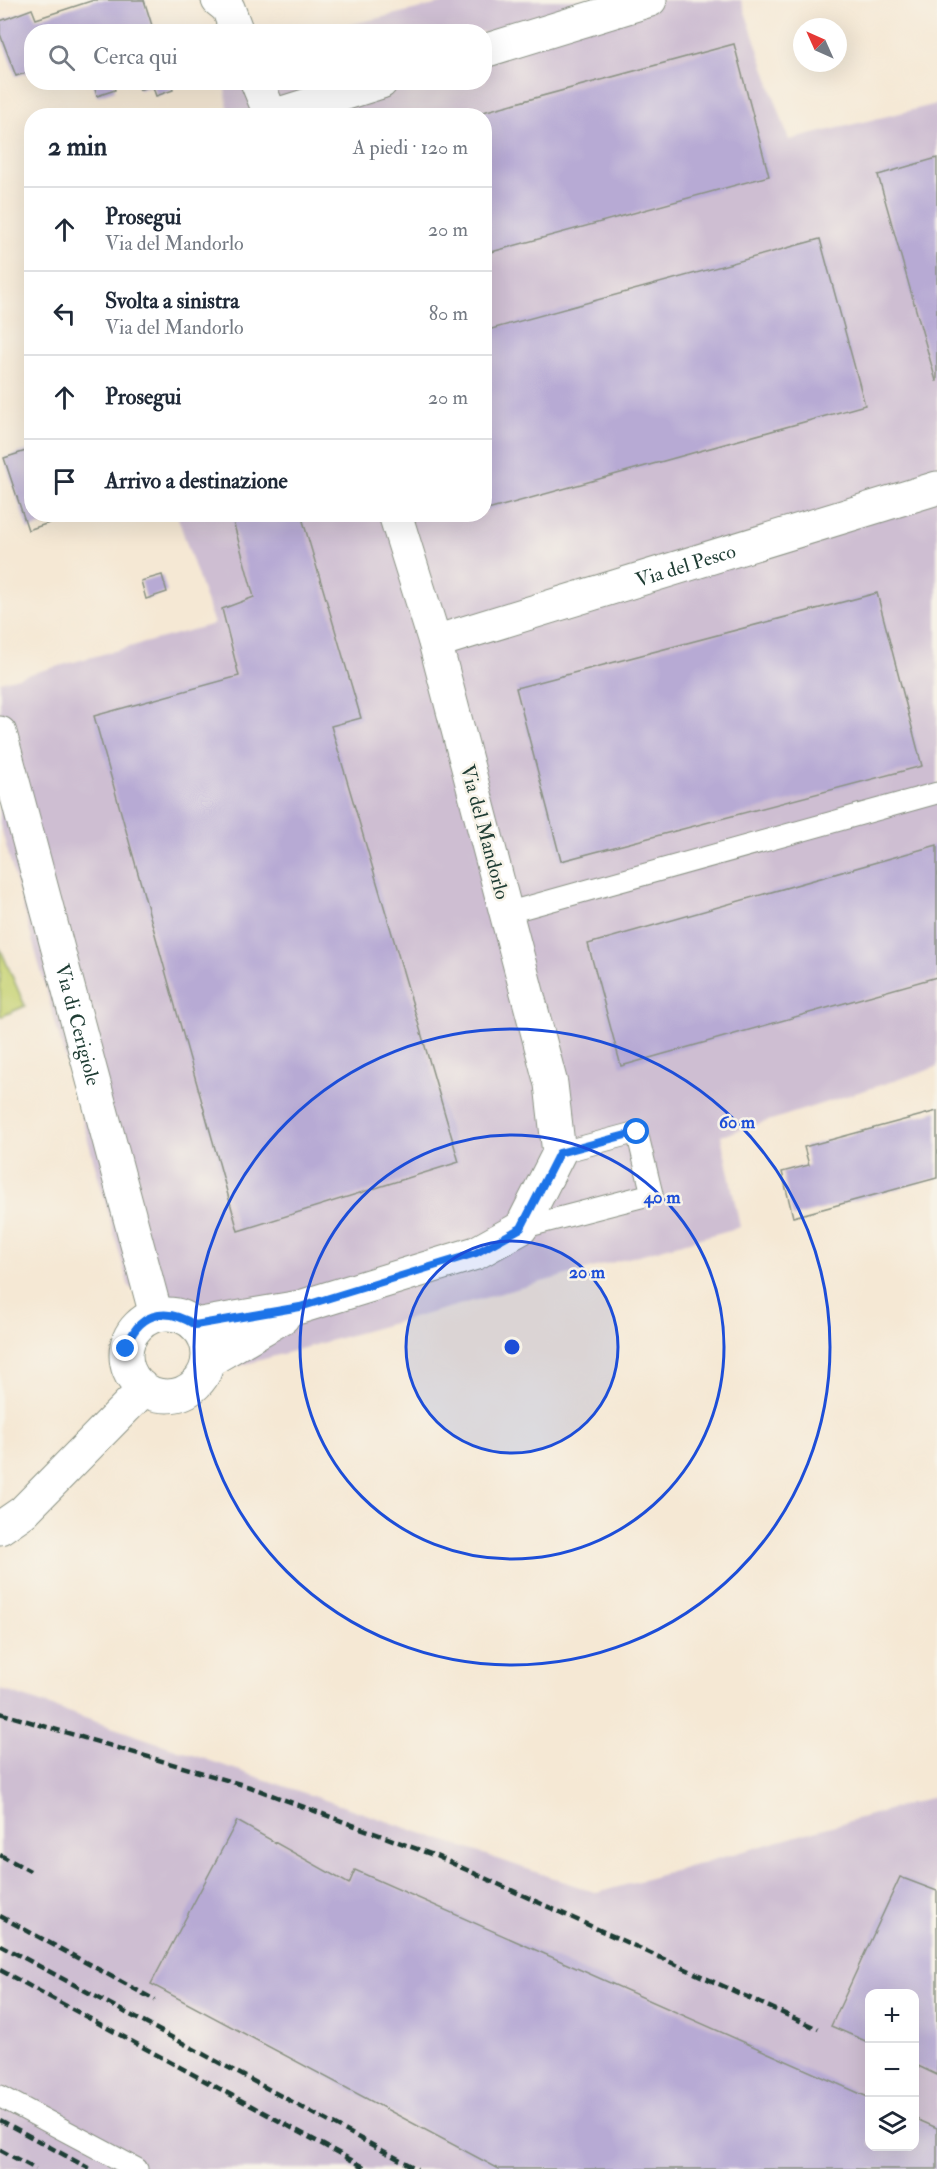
<!DOCTYPE html>
<html lang="it">
<meta charset="utf-8">
<style>
:root{--surface:#fff;--page:#f2f2f3;--text:#1f2937;--muted:#747a83;--line:#e0e1e3}
body{margin:0;font-family:"IM FELL Double Pica",serif;background:var(--page);color:var(--text)}
.controls{position:absolute;right:18px;bottom:18px;display:grid;overflow:hidden;border-radius:12px;box-shadow:0 6px 24px #0002}
.controls button{width:54px;height:54px;display:grid;place-items:center;padding:0;border:0;border-bottom:2px solid var(--line);background:var(--surface);color:var(--text);font:30px sans-serif}
.compass{position:absolute;left:793px;top:18px;width:54px;height:54px;border-radius:50%;background:var(--surface);box-shadow:0 6px 24px #0002;rotate:315deg}
.stop{position:absolute;width:18px;height:18px;margin:-14px;border:4px solid #1a73e8;border-radius:50%;background:#fff}
.stop.end{background:#1a73e8;border-color:#fff;box-shadow:0 2px 6px #0008}
.list{margin:0;padding:0;list-style:none}
h2{display:flex;justify-content:space-between;align-items:center;height:78px;margin:0;padding:0 24px;font-size:26px}
h2 small{font-size:20px;font-weight:400;color:var(--muted)}
.list li{display:grid;grid-template-columns:39px 1fr auto;gap:18px;align-items:center;box-sizing:border-box;height:84px;padding:0 24px;border-top:2px solid var(--line)}
.list b{display:block;font-size:22px;white-space:nowrap}
.list p{margin:0;font-size:20px;white-space:nowrap;color:var(--muted)}
.list em{font-size:20px;font-style:normal;color:var(--muted)}
.icon{flex:none;width:33px;height:33px;fill:none;stroke:currentColor;stroke-width:2;stroke-linecap:round;stroke-linejoin:round}
.map{position:relative;flex:none;width:937px;height:2169px;overflow:hidden}
.search{position:absolute;background:var(--surface);box-shadow:0 6px 24px #0002;left:24px;top:24px;width:468px;height:66px;display:flex;align-items:center;gap:15px;box-sizing:border-box;padding:0 21px;border-radius:24px;color:var(--muted);font-size:22px}
.panel{position:absolute;background:var(--surface);box-shadow:0 6px 24px #0002;left:24px;top:108px;width:468px;height:414px;border-radius:24px}
.map>svg:first-child{display:block}
</style>
<div class="map">
<svg width="937" height="2169" viewBox="0 0 937 2169">
<rect width="100%" height="100%" fill="#f7f3e8"/>
<filter id="ink" filterUnits="userSpaceOnUse"><feTurbulence type="fractalNoise" baseFrequency=".0167" numOctaves="2"/><feDisplacementMap in="SourceGraphic" scale="12" xChannelSelector="R" yChannelSelector="G"/><feConvolveMatrix kernelMatrix="1 2 1 2 8 2 1 2 1" color-interpolation-filters="sRGB"/></filter>
<filter id="wash" filterUnits="userSpaceOnUse"><feTurbulence type="fractalNoise" baseFrequency=".008" numOctaves="4" result="noise"/><feDisplacementMap in="SourceGraphic" scale="24" xChannelSelector="R" yChannelSelector="G"/><feGaussianBlur stdDeviation="1.35" result="paint"/><feColorMatrix in="noise" values="0 0 0 0 0 0 0 0 0 0 0 0 0 0 0 0 0 1.4 0 .05"/><feComposite in="paint" operator="in"/></filter>
<g filter="url(#wash)">
<rect width="100%" height="100%" fill="#f5e8d4"/>
<!-- industrial -->
<path fill="#cebed2" fill-rule="evenodd" d="M456,0H741L789,140L937,104V1067L721,1136L740,1227L239,1366L129,1287L0,824V682L214,624L177,515L484,514V116L229,115L224,83L484,82V32L323,31Z
M0,1689L597,1893L937,1796V2169H0ZM870,1994H914V2146H870Z"/>
<!-- green -->
<path fill="#c7d375" stroke="#738854" stroke-width="1.5" d="M0,948L25,1006L0,1017Z"/>
<g id="blocks">
<!-- building -->
<path fill="#b7aad4" d="M94,0H144L154,32H32V71L16,76L0,34V21L32,9L36,19Z
M734,44L769,176L484,254V116L472,115Z
M93,82H113L115,90L97,96Z
M137,82H171L173,90L156,96L152,85L139,90Z
M937,158V381H936L878,175Z
M820,239L865,405L484,511V331Z
M32,449V514L73,515L28,530L4,458Z
M231,514H301L361,718L331,726L459,1162L238,1231L94,716L239,676L222,609L254,597Z
M162,575L167,592L146,599L141,581Z
M877,593L922,766L561,861L516,688Z
M937,845V977L621,1066L588,944Z
M937,1111V1178L793,1217L782,1172L809,1165L804,1147Z
M237,1821L349,1884L355,1870L870,2098V2146H914V2118L937,2128V2169H499L151,1984Z
M900,1877L937,1891V2075L914,2064V1994H870V2043L831,2026Z"/>
</g>
</g>
<g filter="url(#ink)">
<use href="#blocks" fill-opacity="0" stroke="#8a9284" stroke-width="1.5"/>
<g fill="none" stroke-linecap="round" stroke-linejoin="round">
<!-- lane casing -->
<g stroke="#8a9284" stroke-width="23">
<path id="lane" d="M506,913L937,793
M521,1228L652,1194L637,1132L559,1153
M0,2096L137,2169"/>
</g>
<!-- street casing -->
<g stroke="#8a9284" stroke-width="35">
<g id="street">
<path d="M218,0L228,8L237,32"/>
<path d="M484,51L650,0"/>
<path d="M257,82L271,116"/>
<path d="M273,116L381,82"/>
<path id="s1" d="M435,642L937,488"/>
<path id="s2" d="M0,733L156,1315"/>
<circle cx="167" cy="1355" r="41"/>
<path d="M195,1325L300,1307L476,1253L521,1228L559,1153L551,1084L435,642L395,514"/>
<path d="M208,1361L283,1317"/>
<path d="M0,1528L23,1512L143,1390"/>
</g>
</g>
<!-- path -->
<path stroke="#8a9284" stroke-width="4" stroke-dasharray="4.5 4.5" stroke-linecap="butt" d="M174,1402L201,1395"/>
<!-- lane -->
<use href="#lane" stroke="#fff" stroke-width="21"/>
<!-- street -->
<use href="#street" stroke="#fff" stroke-width="33"/>
<!-- rail -->
<path stroke="#1f3d34" stroke-width="4.5" stroke-dasharray="9 4.5" stroke-linecap="butt" d="M0,1713L250,1787L436,1856L818,2029
M0,1855L30,1871
M0,1916L155,2000
M0,1945L417,2169
M0,1970L368,2169
M0,2120L90,2169
M0,2150L36,2169"/>
</g>
</g>
<g fill="none" stroke-linecap="round" stroke-linejoin="round" filter="url(#ink)">
<!-- route -->
<path stroke="#1a73e8" stroke-width="8" d="M126,1349C137,1314 164,1305 195,1325L300,1307L476,1253L521,1228L559,1153L637,1132"/>
</g>
<!-- distance rings -->
<circle cx="512" cy="1347" r="106" fill="#1d4ed8" fill-opacity=".12"/>
<g fill="none" stroke="#1d4ed8" stroke-width="3">
<circle cx="512" cy="1347" r="106"/>
<circle cx="512" cy="1347" r="212"/>
<circle cx="512" cy="1347" r="318"/>
</g>
<g text-anchor="middle" dominant-baseline="central" stroke-width="5" stroke-linejoin="round" paint-order="stroke">
<!-- street labels -->
<g font-size="20" fill="#1f3d34" stroke="#f7f3e8">
<text stroke="none"><textPath href="#s1" startOffset="262">Via del Pesco</textPath></text>
<text transform="translate(485 832) rotate(75)">Via del Mandorlo</text>
<text stroke="none"><textPath href="#s2" startOffset="302">Via di Cerigiole</textPath></text>
</g>
</g>
<circle cx="512" cy="1347" r="9" fill="#1d4ed8" stroke="#f7f3e8" stroke-width="3"/>
<g font-size="18" text-anchor="middle" font-weight="bold" fill="#1d4ed8" stroke="#f7f3e8" stroke-width="5" stroke-linejoin="round" paint-order="stroke">
<text x="737" y="1128">60 m</text>
<text x="662" y="1203">40 m</text>
<text x="587" y="1278">20 m</text>
</g>
</svg>
<div class="controls">
<button>+</button>
<button>−</button>
<button><svg class="icon" aria-label="layers" viewBox="0 0 24 24"><path d="M12 4l9 5-9 5-9-5zM3 14l9 5 9-5"/></svg></button>
</div>
<svg class="compass" viewBox="-18 -18 36 36"><path d="M0-13l5 13h-10z" fill="#e53935"/><path d="M0 13l5-13h-10z" fill="#747a83"/></svg>
<div class="stop" style="left:637px;top:1132px"></div>
<div class="stop end" style="left:126px;top:1349px"></div>
<div class="search"><svg class="icon" aria-label="search" viewBox="0 0 24 24"><circle cx="10" cy="10" r="6"/><path d="M15 15l6 6"/></svg>Cerca qui</div>
<section class="panel">
<h2>2 min<small>A piedi · 120 m</small></h2>
<ul class="list">
<li><svg class="icon" aria-label="ahead" viewBox="0 0 24 24"><path d="M12 20V5M6 11l6-6 6 6"/></svg><div><b>Prosegui</b><p>Via del Mandorlo</p></div><em>20 m</em></li>
<li><svg class="icon" aria-label="left" viewBox="0 0 24 24"><path d="M17 20v-9H6M10 6l-5 5 5 5"/></svg><div><b>Svolta a sinistra</b><p>Via del Mandorlo</p></div><em>80 m</em></li>
<li><svg class="icon" aria-label="ahead" viewBox="0 0 24 24"><path d="M12 20V5M6 11l6-6 6 6"/></svg><div><b>Prosegui</b></div><em>20 m</em></li>
<li><svg class="icon" aria-label="arrive" viewBox="0 0 24 24"><path d="M6 21V4h12l-3 4 3 4H6"/></svg><div><b>Arrivo a destinazione</b></div></li>
</ul>
</section>
</div>
